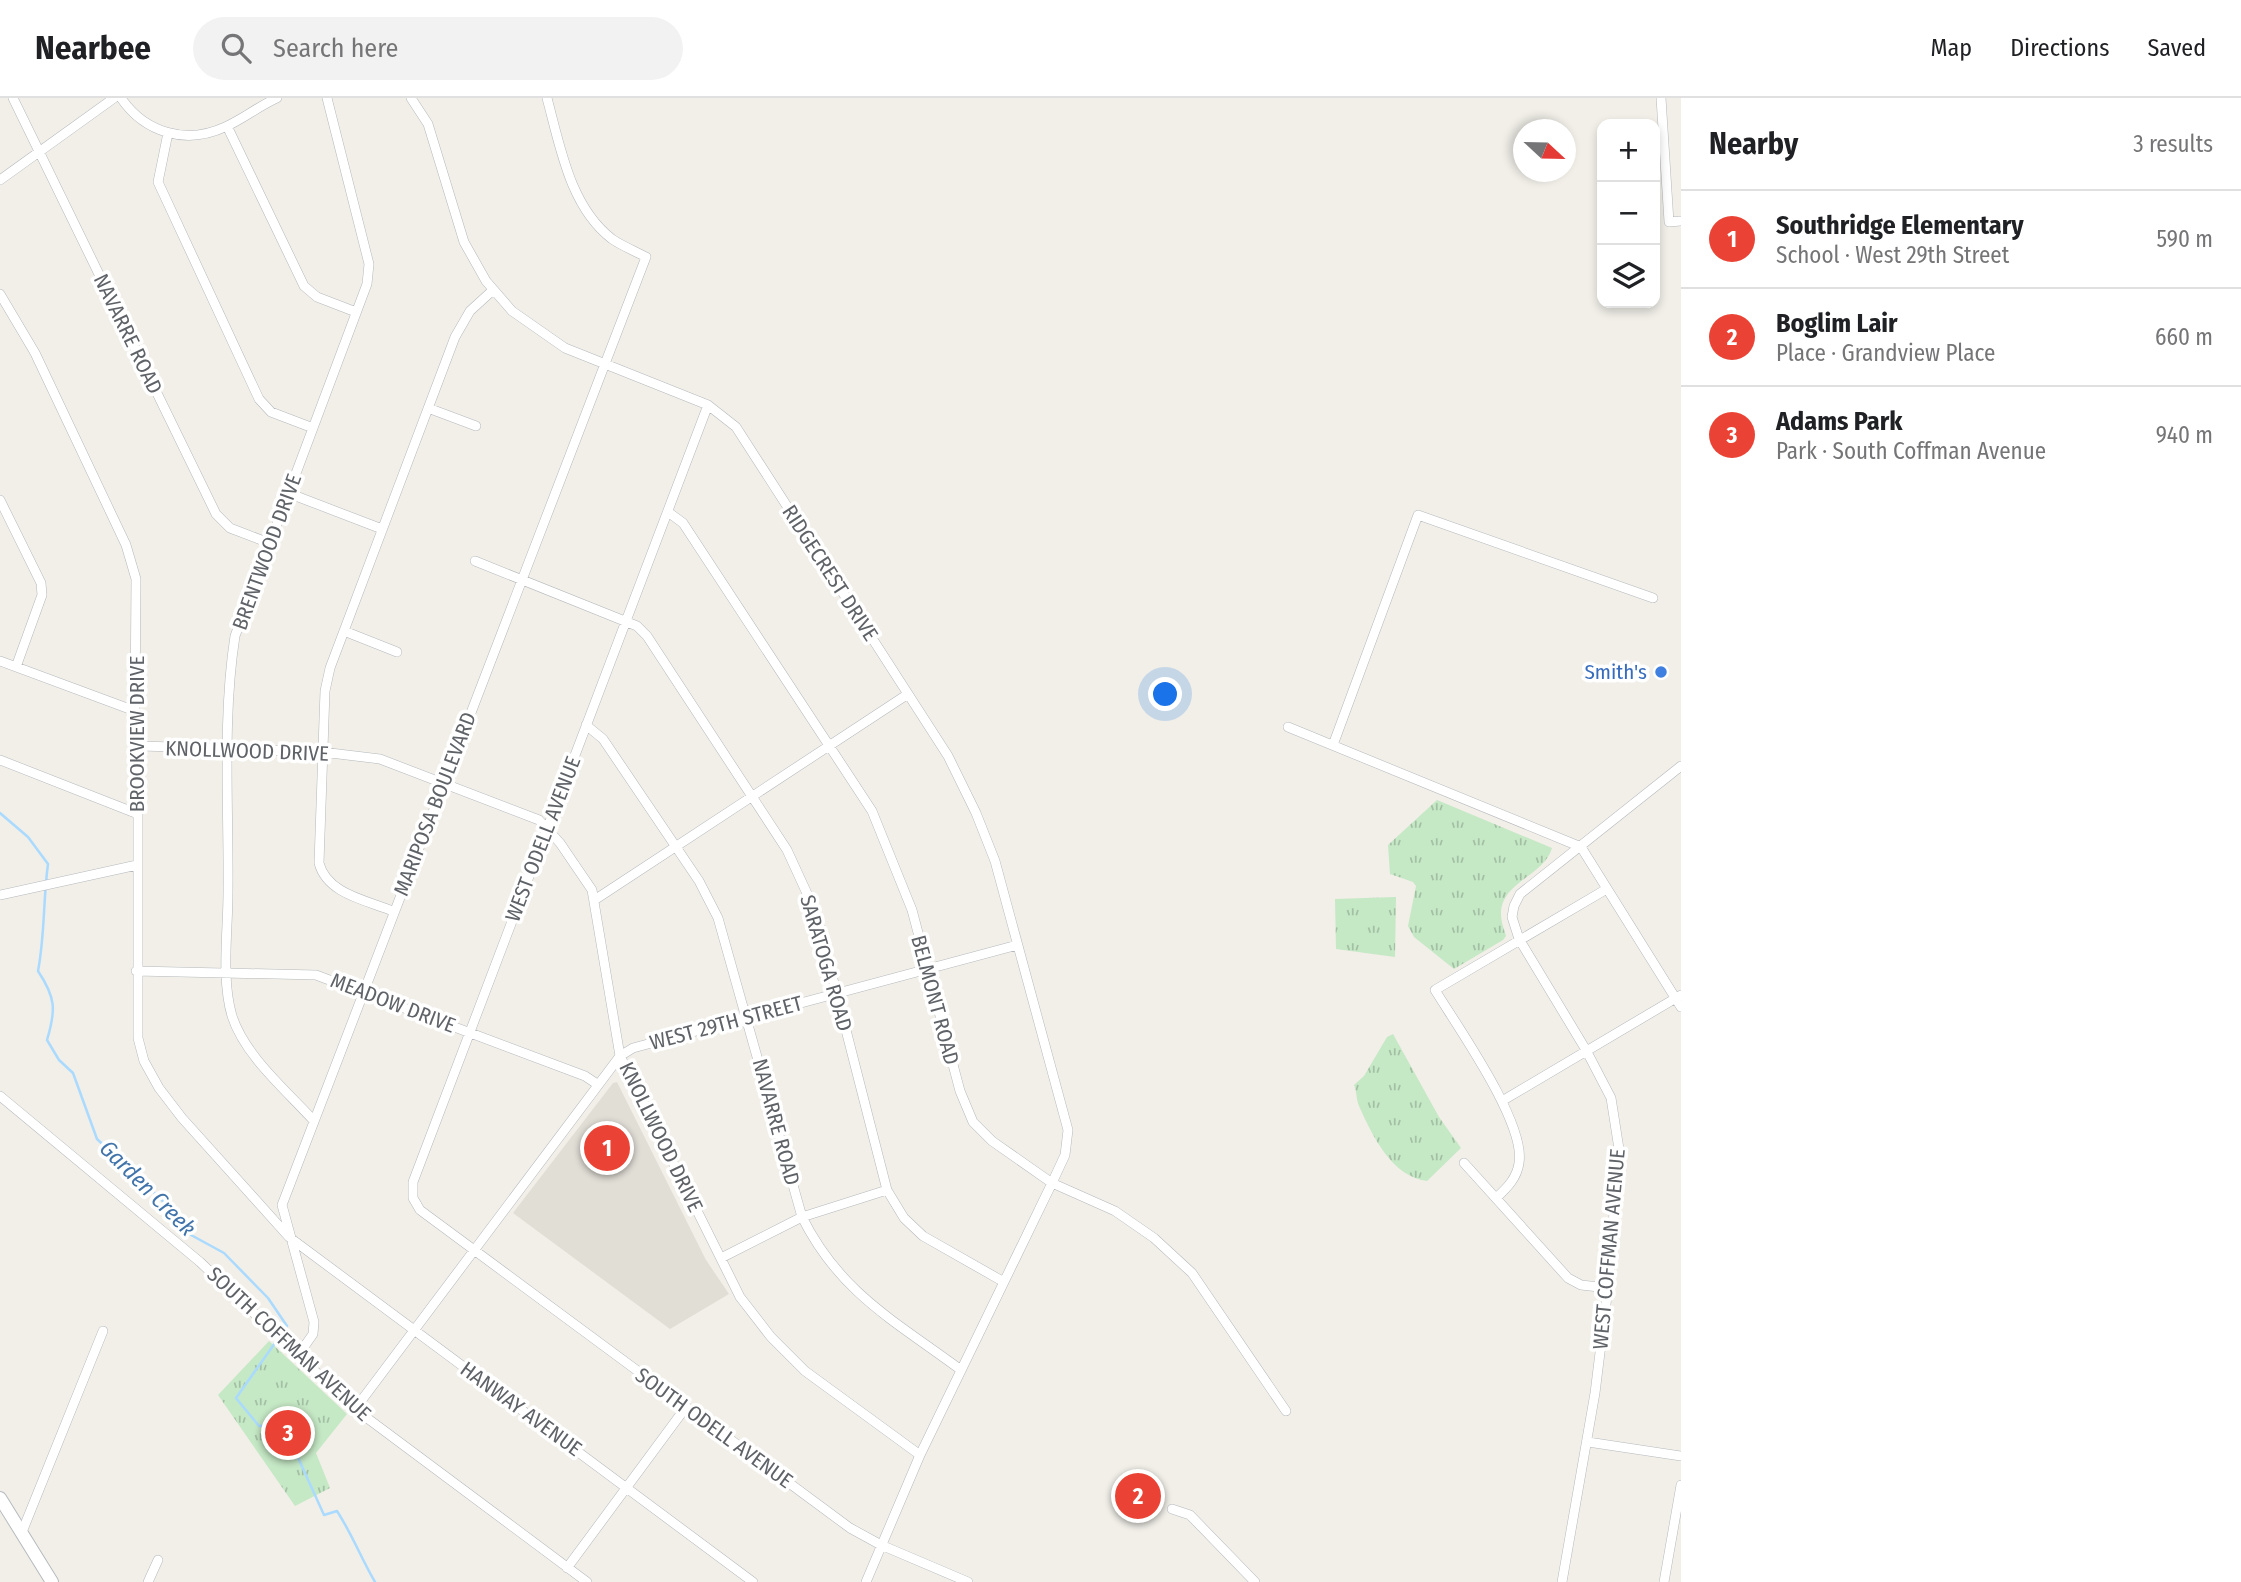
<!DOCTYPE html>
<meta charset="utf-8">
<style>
:root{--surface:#fff;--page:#f2f2f2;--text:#202124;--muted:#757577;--line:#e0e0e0;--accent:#ea4335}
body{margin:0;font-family:"Fira Sans Condensed",sans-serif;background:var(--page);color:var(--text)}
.controls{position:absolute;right:21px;top:21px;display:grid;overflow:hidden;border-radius:14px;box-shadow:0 4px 10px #0003}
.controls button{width:63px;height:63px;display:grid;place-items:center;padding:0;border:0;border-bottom:2px solid var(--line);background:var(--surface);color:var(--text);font:35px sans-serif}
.compass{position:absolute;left:1513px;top:21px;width:63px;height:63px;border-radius:50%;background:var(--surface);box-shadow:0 4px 10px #0003;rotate:112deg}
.you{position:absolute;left:1166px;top:597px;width:24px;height:24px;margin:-18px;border:5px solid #fff;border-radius:50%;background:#1a73e8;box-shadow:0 0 0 10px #1a73e833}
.badge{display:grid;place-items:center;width:46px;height:46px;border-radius:50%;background:var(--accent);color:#fff;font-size:23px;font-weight:700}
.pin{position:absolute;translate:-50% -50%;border:4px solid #fff;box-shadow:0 2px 7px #0006}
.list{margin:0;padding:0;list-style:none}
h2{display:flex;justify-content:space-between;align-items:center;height:91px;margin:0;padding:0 28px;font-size:30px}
h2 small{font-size:23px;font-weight:400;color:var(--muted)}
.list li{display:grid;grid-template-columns:46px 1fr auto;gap:21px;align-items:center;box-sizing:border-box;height:98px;padding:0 28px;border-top:2px solid var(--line)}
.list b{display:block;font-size:26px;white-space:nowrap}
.list p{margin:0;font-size:23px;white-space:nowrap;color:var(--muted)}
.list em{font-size:23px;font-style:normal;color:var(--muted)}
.icon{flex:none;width:38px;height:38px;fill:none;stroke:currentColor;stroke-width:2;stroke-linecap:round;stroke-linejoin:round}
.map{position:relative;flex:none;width:1681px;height:1484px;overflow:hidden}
header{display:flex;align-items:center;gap:42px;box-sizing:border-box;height:98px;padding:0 35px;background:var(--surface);border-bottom:2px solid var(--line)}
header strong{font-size:33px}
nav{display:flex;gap:38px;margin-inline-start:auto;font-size:24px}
.search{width:490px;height:63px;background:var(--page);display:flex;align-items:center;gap:18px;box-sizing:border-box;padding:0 24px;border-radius:38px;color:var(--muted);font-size:26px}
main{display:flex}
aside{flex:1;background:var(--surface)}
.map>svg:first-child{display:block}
</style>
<header>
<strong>Nearbee</strong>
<div class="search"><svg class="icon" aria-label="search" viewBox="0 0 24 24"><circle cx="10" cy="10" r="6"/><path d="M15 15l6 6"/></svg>Search here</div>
<nav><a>Map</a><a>Directions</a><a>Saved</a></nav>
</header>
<main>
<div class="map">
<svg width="1681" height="1484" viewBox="0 0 1681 1484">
<defs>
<pattern id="grass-tufts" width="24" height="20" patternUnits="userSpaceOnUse" patternTransform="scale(1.75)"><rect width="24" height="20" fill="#c5e8c5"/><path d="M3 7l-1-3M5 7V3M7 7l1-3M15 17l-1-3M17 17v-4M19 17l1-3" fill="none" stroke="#a3c0a4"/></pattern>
</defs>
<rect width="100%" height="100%" fill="#f1efe8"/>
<!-- education -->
<path fill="#e1ded6" d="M617,984L706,1162L729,1196L670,1231L513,1115L613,985Z"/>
<!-- grass -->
<path fill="url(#grass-tufts)" d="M1437,702L1552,750C1544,778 1501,784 1501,816C1501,824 1504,831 1506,838L1503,842L1454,871L1414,839L1408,828L1416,788L1413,784L1390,776L1388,747Z
M1396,799L1395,859L1336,851L1335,801Z
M1393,936L1439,1019L1461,1050L1427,1083C1392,1079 1372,1037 1359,1008C1356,1001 1357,994 1354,987L1364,978L1387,939Z
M269,1243L347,1316L316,1355L330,1390L295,1408L218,1297Z"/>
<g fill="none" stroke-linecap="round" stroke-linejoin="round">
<!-- stream -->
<path stroke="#aadaff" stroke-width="2.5" d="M0,715L28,739L48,766C43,802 45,837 38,873C56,900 56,912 47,942L59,962L73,975L97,1041L166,1106L191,1137L224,1155L268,1200L287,1228L236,1300L259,1328L288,1327L310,1335L295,1353L324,1417L337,1413C352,1436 361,1460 375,1484"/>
<!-- minor casing -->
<g stroke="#b5b8bc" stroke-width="10">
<path id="minor" d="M13,0L216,416L230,430L269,445
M121,0C145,35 186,47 225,29C243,21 259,8 277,0
M411,0L428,26L464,144L486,183L512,213L565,250L708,307L736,329L948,658L976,715L995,763L1068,1032L1065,1057L1052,1085L920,1357L866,1484
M1661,0L1669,124L1681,123
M227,28L304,188L317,199L356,214
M168,35L158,84L259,301L271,314L313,330
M0,82L114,0
M0,196L35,255L126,447L136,481L135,613L142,648L138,716V940L144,963L159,990L182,1020L289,1139L753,1484
M708,307L413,1084V1100L420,1112L850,1430L881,1447L968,1484
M428,310L476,328
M288,395L382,431
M0,402L41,485L42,497L16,569
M668,414L683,425L872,713L912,812L960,993L973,1024L992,1043L1052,1085L1115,1113L1154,1140L1192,1175L1286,1313
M475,463L637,528L647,538L787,752L816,815L887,1092L904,1120L923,1138L1004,1184
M344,533L397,554
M0,563L135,613
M586,627L603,641L699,783L718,820L802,1119C840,1195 895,1223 961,1272
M1288,629L1581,749L1681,909
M1333,647L1418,417L1653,500
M142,648L322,654L380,661L539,722L560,745L592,792L620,958L740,1199L771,1239L805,1273L920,1357
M0,662L138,716
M0,797L137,767
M596,801L908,596
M393,813C366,802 327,796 319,765L325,593L330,570L455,239L470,213L493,192
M136,873L316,877L585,978L597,986
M0,998L200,1164L355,1311L587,1484
M1502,1003L1681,897
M314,1023C286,992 245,958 232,918C221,881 228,833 228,795C229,711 222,621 235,538L367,186L369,166L327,0
M1464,1065L1568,1180L1581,1187L1608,1190
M1496,1100C1507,1090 1517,1080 1519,1065C1526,1025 1457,928 1435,892L1605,792
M721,1160L802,1119L887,1092
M299,1256L313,1236L314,1224L282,1107L646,159C635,153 622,148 612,141C570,109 560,48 547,0
M355,1311L620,958L633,950L1017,847
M1588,1344L1681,1358
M1172,1411L1190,1417L1255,1484
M22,1434L103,1233
M567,1470L686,1309
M148,1484L158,1462
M1562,1484L1595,1295L1608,1190L1619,1051L1611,1000L1586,952L1519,841L1512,819L1514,808L1520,796L1681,668
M1664,1484L1681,1387"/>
</g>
<!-- secondary casing -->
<g stroke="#b6babf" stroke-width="14">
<path id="secondary" d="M0,1400L52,1484"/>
</g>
<!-- minor -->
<use href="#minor" stroke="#fff" stroke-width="9"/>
<!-- secondary -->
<use href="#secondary" stroke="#fff" stroke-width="12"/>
</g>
<!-- markers -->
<circle fill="#3f7fe0" stroke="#fff" stroke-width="2.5" cx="1661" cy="574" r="7"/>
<g text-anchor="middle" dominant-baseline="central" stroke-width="7" stroke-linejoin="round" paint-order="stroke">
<!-- street labels -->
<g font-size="21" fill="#5f6368" stroke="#fff">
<text transform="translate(128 236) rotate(64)">NAVARRE ROAD</text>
<text transform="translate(267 454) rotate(-70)">BRENTWOOD DRIVE</text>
<text transform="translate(830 475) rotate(57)">RIDGECREST DRIVE</text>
<text transform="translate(137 636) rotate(-90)">BROOKVIEW DRIVE</text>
<text transform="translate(247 653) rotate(2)">KNOLLWOOD DRIVE</text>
<text transform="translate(435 706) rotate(-69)">MARIPOSA BOULEVARD</text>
<text transform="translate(543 741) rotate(-69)">WEST ODELL AVENUE</text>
<text transform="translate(826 865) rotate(74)">SARATOGA ROAD</text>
<text transform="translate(935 902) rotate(75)">BELMONT ROAD</text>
<text transform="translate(393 905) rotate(21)">MEADOW DRIVE</text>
<text transform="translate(726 925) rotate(-15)">WEST 29TH STREET</text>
<text transform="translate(776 1024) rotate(75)">NAVARRE ROAD</text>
<text transform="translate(661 1039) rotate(64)">KNOLLWOOD DRIVE</text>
<text transform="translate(1609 1151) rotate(-85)">WEST COFFMAN AVENUE</text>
<text transform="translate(289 1246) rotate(43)">SOUTH COFFMAN AVENUE</text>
<text transform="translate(521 1311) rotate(36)">HANWAY AVENUE</text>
<text transform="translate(714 1330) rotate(36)">SOUTH ODELL AVENUE</text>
</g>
<!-- shop labels -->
<g font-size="21" fill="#366cbe" stroke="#fff" text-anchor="end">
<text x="1647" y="574">Smith's</text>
</g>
<!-- water labels -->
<g font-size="23" font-style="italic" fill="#4174aa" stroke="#fff">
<text transform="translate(148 1090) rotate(45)">Garden Creek</text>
</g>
</g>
</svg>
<div class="controls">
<button>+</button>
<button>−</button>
<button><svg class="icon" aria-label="layers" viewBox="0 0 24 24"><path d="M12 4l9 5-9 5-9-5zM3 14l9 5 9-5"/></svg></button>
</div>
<svg class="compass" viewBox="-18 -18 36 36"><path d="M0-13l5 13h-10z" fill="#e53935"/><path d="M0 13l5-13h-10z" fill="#757577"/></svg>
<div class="you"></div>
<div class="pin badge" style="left:607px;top:1050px">1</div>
<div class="pin badge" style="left:1138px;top:1398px">2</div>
<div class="pin badge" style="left:288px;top:1335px">3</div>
</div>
<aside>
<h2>Nearby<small>3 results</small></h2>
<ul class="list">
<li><span class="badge">1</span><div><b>Southridge Elementary</b><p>School · West 29th Street</p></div><em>590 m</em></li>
<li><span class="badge">2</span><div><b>Boglim Lair</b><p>Place · Grandview Place</p></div><em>660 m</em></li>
<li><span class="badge">3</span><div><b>Adams Park</b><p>Park · South Coffman Avenue</p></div><em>940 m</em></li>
</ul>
</aside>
</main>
